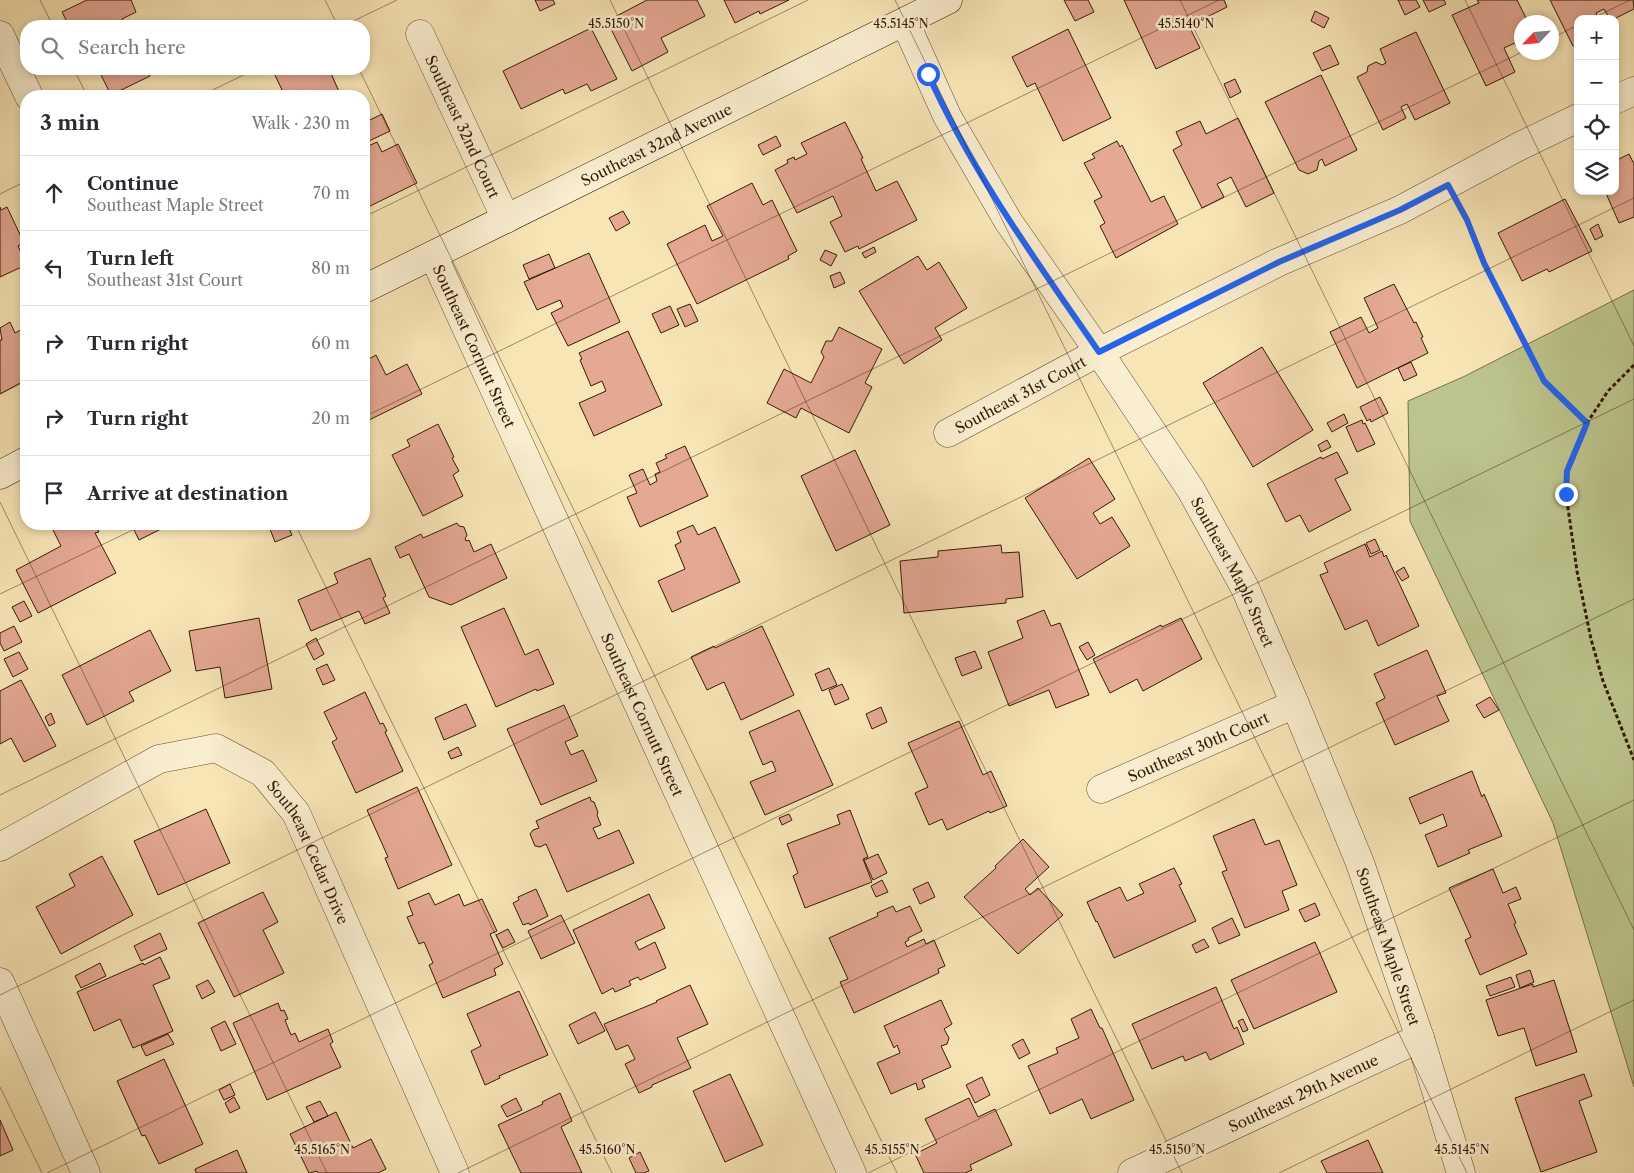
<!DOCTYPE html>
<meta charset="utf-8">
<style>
:root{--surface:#fff;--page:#f2f2f3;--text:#2b2b33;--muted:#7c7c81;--line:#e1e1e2}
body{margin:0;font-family:"Libre Caslon Text",serif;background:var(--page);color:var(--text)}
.controls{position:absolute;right:15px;top:15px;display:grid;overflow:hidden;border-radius:10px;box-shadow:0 2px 8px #0003}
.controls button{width:45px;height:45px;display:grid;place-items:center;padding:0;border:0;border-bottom:1px solid var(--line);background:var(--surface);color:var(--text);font:25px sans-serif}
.compass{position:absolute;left:1514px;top:15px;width:45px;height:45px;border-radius:50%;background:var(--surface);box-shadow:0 2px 8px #0003;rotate:244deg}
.stop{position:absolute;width:15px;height:15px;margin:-11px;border:4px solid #2563eb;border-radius:50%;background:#fff}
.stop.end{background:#2563eb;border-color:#fff;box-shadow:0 1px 5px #0008}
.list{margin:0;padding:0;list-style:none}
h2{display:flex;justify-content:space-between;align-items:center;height:65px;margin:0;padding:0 20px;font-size:21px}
h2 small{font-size:16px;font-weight:400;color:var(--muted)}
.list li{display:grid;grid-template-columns:32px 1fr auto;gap:15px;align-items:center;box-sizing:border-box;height:75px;padding:0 20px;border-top:1px solid var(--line)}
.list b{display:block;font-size:19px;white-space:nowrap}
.list p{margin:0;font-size:16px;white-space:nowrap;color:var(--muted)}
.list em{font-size:16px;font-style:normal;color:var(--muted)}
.icon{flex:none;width:28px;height:28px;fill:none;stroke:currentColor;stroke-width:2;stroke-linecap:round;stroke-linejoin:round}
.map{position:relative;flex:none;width:1634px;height:1173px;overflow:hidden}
.search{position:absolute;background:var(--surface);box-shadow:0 2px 8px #0003;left:20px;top:20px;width:350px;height:55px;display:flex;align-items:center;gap:12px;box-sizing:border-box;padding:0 18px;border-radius:20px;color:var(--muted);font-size:19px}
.panel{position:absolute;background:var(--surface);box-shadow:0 2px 8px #0003;left:20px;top:90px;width:350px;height:440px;border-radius:20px}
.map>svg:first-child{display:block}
</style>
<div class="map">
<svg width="1634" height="1173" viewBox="0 0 1634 1173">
<rect width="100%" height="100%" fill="#f8e5b6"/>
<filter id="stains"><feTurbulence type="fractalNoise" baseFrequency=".004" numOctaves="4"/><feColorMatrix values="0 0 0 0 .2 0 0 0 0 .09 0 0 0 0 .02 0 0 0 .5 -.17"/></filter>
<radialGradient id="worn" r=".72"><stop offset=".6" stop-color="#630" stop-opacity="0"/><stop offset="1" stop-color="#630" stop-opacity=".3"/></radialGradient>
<!-- green -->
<path fill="#bdc58e" stroke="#78704a" d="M1634,290V1087L1553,823L1410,521L1408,401L1463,377Z"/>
<!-- building -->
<path fill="#e4a893" stroke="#341b06" d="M87,0H131L136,12L122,19L126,26H69L62,12Z
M535,0H553L555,4L540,11Z
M647,0H697L705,16L661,38L668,52L632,71L607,21Z
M724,0H789L760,14L759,11L735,23Z
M1064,0H1088L1094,12L1075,21Z
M1124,0H1224L1227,7L1189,26L1200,48L1156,69Z
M1398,0H1416L1420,7L1405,15Z
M1423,0H1444L1446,4L1429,12Z
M1477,0H1517L1528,22H1522V48L1516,46L1515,43L1504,48L1515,72L1486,86L1452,15L1479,3Z
M1550,0H1633L1634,9L1614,19H1610L1604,9L1596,13L1598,19H1578V43L1573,46Z
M1315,11L1329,18L1324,28L1311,21Z
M591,28L617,79L591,91L587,84L565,94L563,89L521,109L503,71Z
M1068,29L1111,118L1063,141L1035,83L1027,87L1012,57Z
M1416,32L1450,103L1415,120L1407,104L1401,107L1406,118L1383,130L1357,77L1367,72L1368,66L1376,62L1382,65L1386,63L1380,49Z
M1330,45L1339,64L1322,71L1313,53Z
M98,69H147L150,76L111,95Z
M272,69H329L341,96H285Z
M1321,75L1357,150L1325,166L1322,159L1319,161L1317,170L1308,174L1299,170L1265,102Z
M1235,79L1241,92L1230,98L1224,84Z
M382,114L390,131L369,141L364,131V123Z
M1238,118L1274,193L1246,207L1231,177L1217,184L1224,197L1202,208L1173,150L1182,145L1176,132L1200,121L1206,134Z
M845,122L863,158L861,159L876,191L897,181L917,220L859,249L858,246L845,252L830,222L842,216L833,196L797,213L775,170L788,163L787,160L794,157L795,160L807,154L801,143Z
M776,136L781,146L763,155L758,145Z
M1117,141L1120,147L1122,145L1151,202L1164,196L1178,224L1116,258L1100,226L1105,223L1094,201L1102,197L1084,163L1095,158L1092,154Z
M377,142L382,152L398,144L417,183L364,209V148Z
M1629,154L1633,162H1634V217L1619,223L1605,191H1615V161Z
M752,183L763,205L772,200L797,251L788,256L789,259L697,304L667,244L705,225L712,241L723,236L707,206Z
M1565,199L1592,251L1549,272L1547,269L1522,281L1498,233Z
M0,207L1,210L7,207L24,243L18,246L26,262V265L0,277Z
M623,211L630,223L616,231L609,218Z
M1598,224L1603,236L1595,240L1590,229Z
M874,247L876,252L865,258L862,253Z
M825,250L837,255L831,266L820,260Z
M589,253L620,322L568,346L551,313L563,307L560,300L537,310L524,282Z
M549,254L555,268L529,279L523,265Z
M918,256L927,270L939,262L967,308L935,328L942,340L904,364L859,291Z
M840,272L845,283L834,288L830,276Z
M1394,284L1414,323L1416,322L1423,337L1421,338L1428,353L1357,388L1330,332L1361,317L1369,333L1378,328L1364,298Z
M690,304L698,321L685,327L677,309Z
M670,306L679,325L661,333L652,314Z
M10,322L15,333L26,327V380L0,394V340H2L0,328Z
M839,327L882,349L865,383L872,387L849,433L801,408L796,418L767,403L784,369L811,383L824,357L821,352L826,341H832Z
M628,331L662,405L594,436L579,403L606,391L602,381L591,386L580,360L582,359L579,353Z
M1262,347L1313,430L1253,467L1203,383Z
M376,355L386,375L407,364L422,394L365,422L364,420V362Z
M1411,362L1417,375L1404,381L1398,368Z
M1380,397L1388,413L1371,422L1370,419L1367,421L1360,407Z
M1344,414L1348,423L1332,432L1327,423Z
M1362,420L1363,424L1365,423L1375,444L1357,452L1346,427Z
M438,424L454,457L452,458L459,471L453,475L463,496L423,516L392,455L410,446L407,440Z
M1327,440L1331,447L1321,452L1318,445Z
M685,446L708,496L640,527L627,497L637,493L629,475L643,469L650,485L657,481L655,474L660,472L656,463L667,458L665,455Z
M855,450L890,525L836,551L801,476Z
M1337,452L1348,473L1335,479L1351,510L1309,532L1300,515L1286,522L1267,484L1321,457L1322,459Z
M1089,458L1115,499L1093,513L1100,524L1112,517L1130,546L1077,579L1025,498Z
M457,523L459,526L464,527L467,535L465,539L466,541L469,540L474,552L491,544L507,578L451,605L429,597L409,554L400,558L395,547L421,534L423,538Z
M50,524H94L99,532L95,533L116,573L38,613L16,570L61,546Z
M131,524H171L139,540Z
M268,524H287L292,535L275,542Z
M693,525L698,535L715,527L740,582L672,612L658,581L685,569L675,545L681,542L677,532Z
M1375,539L1380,550L1371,554L1366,543Z
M1365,544L1370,557L1382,551L1384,557L1386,555L1419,626L1378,646L1367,620L1345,630L1320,575L1328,572L1324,563Z
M1001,545L1002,553L1019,552L1023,597L1006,599V603L904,613L900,561L938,557V551Z
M370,558L386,596L383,598L390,613L365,624L359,611L311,631L298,600L338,583L334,573Z
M1404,567L1409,577L1402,581L1396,572Z
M24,601L32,616L20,622L12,607Z
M504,608L525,655L538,649L554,684L537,691L536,689L496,707L461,627Z
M1044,610L1051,626L1060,623L1089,695L1056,708L1049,690L1009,706L988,652L1023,638L1017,621Z
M259,618L272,689L225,698L220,667L196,671L189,631Z
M1181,618L1202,659L1143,691L1137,679L1110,693L1093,659L1161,625L1162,627Z
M14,626L22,642L4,651L0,643V633Z
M762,626L794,695L741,720L724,682L707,690L691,657L714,646L715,648Z
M150,630L171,671L129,692L134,701L87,725L62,675Z
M316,638L324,654L314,660L306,644Z
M1088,642L1095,655L1087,660L1079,647Z
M1427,650L1446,693L1437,696L1449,721L1395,745L1376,703L1385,698L1374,674Z
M975,651L982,668L962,676L955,658Z
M19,652L28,669L13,677L4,659Z
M327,664L335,680L323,685L316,669Z
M829,668L837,685L822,691L815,674Z
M21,680L56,746L24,762L11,738L0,744V691Z
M842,684L849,699L835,705L829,690Z
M365,692L380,724L383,723L387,731L385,732L403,771L356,793L332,742L337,739L324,712Z
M1490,697L1499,710L1484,718L1476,705Z
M466,704L476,726L444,740L435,718Z
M564,705L578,736L565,742L571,755L583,750L597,781L541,805L507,729Z
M881,707L887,722L872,729L866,714Z
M799,710L833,785L765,815L750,782L776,771L772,761L763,765L749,732Z
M51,713L55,723L49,726L45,717Z
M959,721L983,775L991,771L1007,806L990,813L989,811L947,830L942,819L929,825L915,793L928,787L908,743Z
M458,747L462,755L451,759L448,752Z
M1472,771L1482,797L1484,794L1502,836L1468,850L1470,853L1438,867L1425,835L1447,826L1443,814L1420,824L1409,798Z
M417,787L452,865L398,889L385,858L388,857L367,810Z
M590,797L591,801L594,802L598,812L597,815L601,825L593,828L598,839L619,830L634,863L567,892L546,844L540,847L535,846L530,834L533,830L539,828L536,821Z
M206,809L230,863L158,895L134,841Z
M850,810L868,857L863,859L872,882L805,908L793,876L798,873L787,844L840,824L837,815Z
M789,814L792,820L782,825L779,818Z
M1254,819L1265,845L1279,840L1297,885L1282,891L1289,910L1245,928L1222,872L1227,870L1213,836Z
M1023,839L1049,867L1025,889L1030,895L1038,888L1063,915L1018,954L964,897L996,868L995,866Z
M878,854L887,873L873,880L864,860Z
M102,856L133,915L61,954L36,907L75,886L69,874Z
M1174,868L1182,884L1179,885L1196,921L1114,958L1097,921L1096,922L1087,902L1120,887L1127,901L1144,893L1139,884Z
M1493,869L1503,893L1516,887L1521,899L1508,904L1516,923L1514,924L1527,954L1480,975L1465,940L1471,937L1449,888Z
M882,880L888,892L876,897L871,886Z
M928,882L935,897L920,904L913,889Z
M536,889L548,916L530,925L529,923L523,925L513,903L519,900L518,897Z
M263,892L278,922L263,930L284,973L234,997L198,923Z
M429,893L435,905L459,894L464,906L482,899L497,931L490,934L503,964L494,969L496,975L443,998L429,965L433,963L424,942L419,944L407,917L413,915L408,902Z
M649,894L665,928L635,942L639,950L655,942L666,968L640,980L638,977L629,981L631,985L615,992L613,988L602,994L573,930Z
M1315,903L1320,915L1305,922L1299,910Z
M893,906L896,912L910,906L922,931L908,938L909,940L905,942L907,947L924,939L926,944L934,940L945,966L938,969L939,973L854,1013L840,982L848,979L829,938L878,916L877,913Z
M561,915L575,943L541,959L528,931Z
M1232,918L1240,935L1219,944L1212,928Z
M508,929L515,942L503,948L496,935Z
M160,933L167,949L141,961L134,946Z
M1204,939L1209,947L1196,953L1192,945Z
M1315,942L1337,992L1254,1029L1231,980Z
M160,957L170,978L153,985L173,1031L133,1048L120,1019L94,1031L77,992L143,963L144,965Z
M100,963L106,976L81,988L75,976Z
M1530,970L1534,982L1520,988L1516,975Z
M1511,977L1515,987L1490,996L1486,986Z
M208,980L215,992L202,999L196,986Z
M1554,980L1577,1052L1536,1066L1524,1028L1498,1036L1486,1000L1533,984V987Z
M690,985L708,1024L677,1038L691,1068L652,1085V1087L639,1093L625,1064L635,1059L628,1045L616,1050L604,1024L657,1002L656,1001Z
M1216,987L1234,1029L1237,1027L1244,1044L1210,1060L1206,1052L1185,1061L1183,1056L1152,1069L1132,1024Z
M519,991L548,1055L499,1076L500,1078L485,1085L471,1051L481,1046L467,1014Z
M941,1000L952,1024L944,1029L949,1038L947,1044L941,1046L951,1067L922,1080L925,1087L918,1090L916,1083L891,1094L877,1063L900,1053L897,1045L894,1048L884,1026Z
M278,1003L281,1011L284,1010L288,1019L285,1020L291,1035L295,1033L299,1042L328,1029L333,1042L330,1044L341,1067L267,1100L233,1023Z
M1091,1009L1100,1028H1102L1134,1100L1091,1119L1082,1099L1050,1114L1028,1066L1058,1053L1056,1048L1079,1038L1071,1019Z
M595,1012L605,1031L578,1044L569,1025Z
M1243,1019L1248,1030L1243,1032L1238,1021Z
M225,1021L236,1044L221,1051L211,1028Z
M168,1034L174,1044L146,1056L141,1046Z
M1023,1039L1030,1053L1019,1059L1012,1045Z
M164,1059L203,1144L159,1164L145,1135L142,1136L117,1081Z
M730,1074L763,1145L725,1162L693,1091Z
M1584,1074L1592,1096L1579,1101L1597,1152L1541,1172L1515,1098Z
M982,1077L990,1095L975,1103L966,1085Z
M230,1084L235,1095L224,1100L219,1090Z
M560,1093L572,1121L561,1127L582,1173H521L498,1125L543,1104L542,1102Z
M234,1097L240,1108L230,1113L225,1103Z
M516,1098L522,1110L507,1117L501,1106Z
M969,1098L978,1117L995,1109L1012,1145L970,1165L972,1170L965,1173H924L915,1154L937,1143L925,1119Z
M320,1101L328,1116L314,1122L306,1107Z
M336,1112L353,1148L371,1139L386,1169L378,1173H318L317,1171L309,1173L290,1134Z
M0,1120L13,1150L0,1156Z
M1368,1140L1383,1173H1327L1321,1161Z
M237,1150L247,1173H196L195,1169Z
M640,1152L649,1171L644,1173H636L629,1158Z"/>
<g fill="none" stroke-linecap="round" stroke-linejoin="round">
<!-- minor casing -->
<g stroke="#654e32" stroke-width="29">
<g id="minor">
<path id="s1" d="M905,22L947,116L1008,221L1099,352L1191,490L1245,588L1295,704L1360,863L1420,1038L1461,1173"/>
<path id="s2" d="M420,34L506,219"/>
<path d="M0,35L29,96"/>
<path d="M1615,100L1634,91"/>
<path id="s3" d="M433,255L852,1173"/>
<path id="s4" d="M948,433L1099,352L1279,262L1400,210L1518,147L1578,118"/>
<path id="s5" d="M1101,789L1295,704"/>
<path id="s6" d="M0,847L159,759L216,748L263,773L296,813L455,1173"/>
<path d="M0,982L86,1173"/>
<path id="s7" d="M1132,1173L1420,1038"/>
</g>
</g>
<!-- secondary casing -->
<g stroke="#341b06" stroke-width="29">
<g id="secondary">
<path id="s8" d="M364,289L948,0"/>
<path d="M0,475L26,461"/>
</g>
</g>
<!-- path -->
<path stroke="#341b06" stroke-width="3" stroke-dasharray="4 2.5" stroke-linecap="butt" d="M1462,210L1484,263L1544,381L1587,423
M1634,365L1608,391L1587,423L1567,471L1566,494L1577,571L1591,639L1603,681L1634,760"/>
<!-- minor -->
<use href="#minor" stroke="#faeed0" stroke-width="28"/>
<!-- secondary -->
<use href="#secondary" stroke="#faeed0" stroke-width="28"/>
</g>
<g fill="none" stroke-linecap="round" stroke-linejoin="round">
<!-- route -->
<path stroke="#2563eb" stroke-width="6" d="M928,74C973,174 1037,262 1099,352L1279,262L1400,210L1448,185L1467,220L1484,263L1544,381L1587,423L1567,471L1566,494"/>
</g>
<!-- ticks -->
<path fill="none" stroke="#341b06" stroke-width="1" stroke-opacity="0.45" d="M40,0L53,26M325,0L338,26M610,0L1182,1173M895,0L1467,1173M1180,0L1634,930M1465,0L1634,346M1591,19L1630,0M343,26L397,0M1552,38L1578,25M74,69L87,96M359,69L897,1173M200,96L256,69M0,194L26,181M364,217L808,0M0,394L26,381M364,417L1219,0M0,502L327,1173M295,524L612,1173M0,594L145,524M0,795L1522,52M0,995L1634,198M0,1087L42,1173M47,1173L1634,399M458,1173L1634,599M868,1173L1634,800M1279,1173L1634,1000"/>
<g text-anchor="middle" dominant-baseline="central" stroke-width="5" stroke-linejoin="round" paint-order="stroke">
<!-- street labels -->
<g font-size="15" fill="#341b06" stroke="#faeed0">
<text stroke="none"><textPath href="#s2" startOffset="102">Southeast 32nd Court</textPath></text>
<text stroke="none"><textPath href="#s8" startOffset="326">Southeast 32nd Avenue</textPath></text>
<text stroke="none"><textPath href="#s3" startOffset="100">Southeast Cornutt Street</textPath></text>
<text stroke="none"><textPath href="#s4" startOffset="82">Southeast 31st Court</textPath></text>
<text stroke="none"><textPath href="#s1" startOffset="642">Southeast Maple Street</textPath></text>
<text stroke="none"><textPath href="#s3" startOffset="505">Southeast Cornutt Street</textPath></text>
<text stroke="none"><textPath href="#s5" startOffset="106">Southeast 30th Court</textPath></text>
<text stroke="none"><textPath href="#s6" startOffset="385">Southeast Cedar Drive</textPath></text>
<text stroke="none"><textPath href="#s1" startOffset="1048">Southeast Maple Street</textPath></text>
<text stroke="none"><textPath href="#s7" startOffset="189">Southeast 29th Avenue</textPath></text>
</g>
</g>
<g font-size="12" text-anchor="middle" fill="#341b06" stroke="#faeed0" stroke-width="5" stroke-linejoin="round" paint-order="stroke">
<text x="616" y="28">45.5150°N</text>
<text x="901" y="28">45.5145°N</text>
<text x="1186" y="28">45.5140°N</text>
<text x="322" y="1154">45.5165°N</text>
<text x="607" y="1154">45.5160°N</text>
<text x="892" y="1154">45.5155°N</text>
<text x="1177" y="1154">45.5150°N</text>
<text x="1462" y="1154">45.5145°N</text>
</g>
<rect width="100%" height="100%" filter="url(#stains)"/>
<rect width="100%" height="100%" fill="url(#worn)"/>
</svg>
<div class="controls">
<button>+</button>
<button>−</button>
<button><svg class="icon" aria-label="locate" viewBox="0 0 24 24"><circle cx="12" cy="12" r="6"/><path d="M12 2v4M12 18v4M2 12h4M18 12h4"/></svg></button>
<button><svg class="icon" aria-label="layers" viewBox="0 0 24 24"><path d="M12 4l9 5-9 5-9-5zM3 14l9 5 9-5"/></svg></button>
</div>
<svg class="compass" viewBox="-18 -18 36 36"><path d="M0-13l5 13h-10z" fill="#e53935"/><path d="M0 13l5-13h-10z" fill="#7c7c81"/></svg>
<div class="stop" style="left:928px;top:74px"></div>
<div class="stop end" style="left:1566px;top:494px"></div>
<div class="search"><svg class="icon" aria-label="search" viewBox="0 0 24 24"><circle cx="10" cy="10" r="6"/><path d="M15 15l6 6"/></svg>Search here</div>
<section class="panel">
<h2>3 min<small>Walk · 230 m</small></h2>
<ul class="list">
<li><svg class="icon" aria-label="ahead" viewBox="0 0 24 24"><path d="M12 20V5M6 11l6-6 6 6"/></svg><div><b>Continue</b><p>Southeast Maple Street</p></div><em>70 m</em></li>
<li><svg class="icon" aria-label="left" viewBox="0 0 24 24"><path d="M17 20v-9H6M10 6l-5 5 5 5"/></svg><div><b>Turn left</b><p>Southeast 31st Court</p></div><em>80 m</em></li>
<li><svg class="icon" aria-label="right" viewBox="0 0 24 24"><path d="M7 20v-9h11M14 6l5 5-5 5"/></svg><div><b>Turn right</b></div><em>60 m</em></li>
<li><svg class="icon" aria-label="right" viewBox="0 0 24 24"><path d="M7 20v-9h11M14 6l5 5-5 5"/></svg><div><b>Turn right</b></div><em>20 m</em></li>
<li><svg class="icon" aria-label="arrive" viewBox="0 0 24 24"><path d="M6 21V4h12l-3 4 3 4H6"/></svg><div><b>Arrive at destination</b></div></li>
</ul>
</section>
</div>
